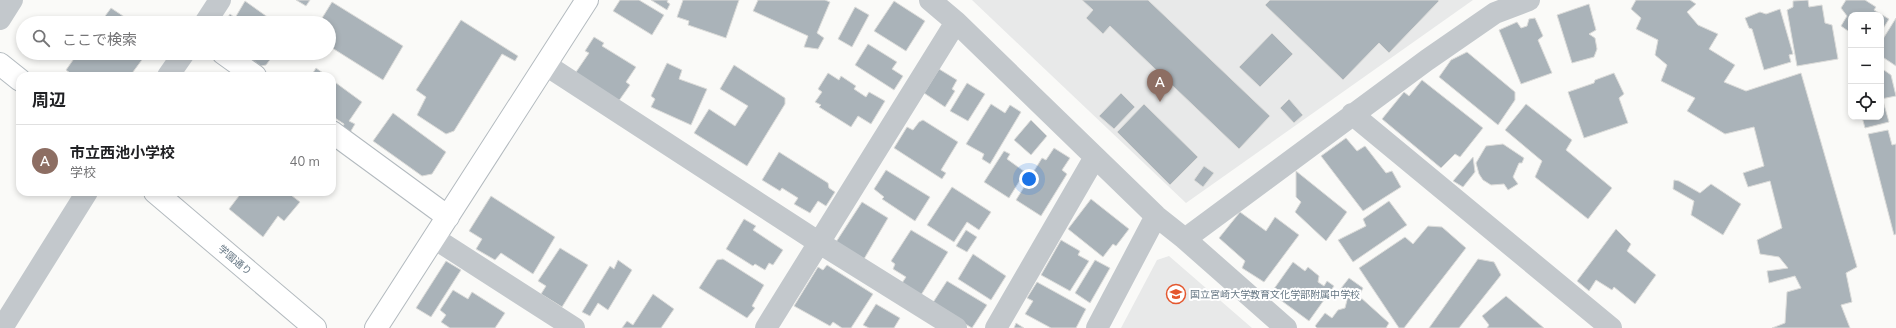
<!DOCTYPE html>
<html lang="ja">
<meta charset="utf-8">
<style>
:root{--surface:#fff;--page:#f2f2f2;--text:#202124;--muted:#757577;--line:#e0e0e0;--accent:#e4572e}
body{margin:0;font-family:Mulish,"Noto Sans JP",sans-serif;background:var(--page);color:var(--text)}
.controls{position:absolute;right:12px;top:12px;display:grid;overflow:hidden;border-radius:8px;box-shadow:0 2px 6px #0003}
.controls button{width:36px;height:36px;display:grid;place-items:center;padding:0;border:0;border-bottom:1px solid var(--line);background:var(--surface);color:var(--text);font:20px sans-serif}
.you{position:absolute;left:1029px;top:179px;width:14px;height:14px;margin:-10px;border:3px solid #fff;border-radius:50%;background:#1a73e8;box-shadow:0 0 0 6px #1a73e833}
.badge{display:grid;place-items:center;width:26px;height:26px;border-radius:50%;background:var(--accent);color:#fff;font-size:13px;font-weight:700}
.pin{position:absolute;translate:-50% -33px;filter:drop-shadow(0 1px 2px #0008)}
.pin::after{content:'';position:absolute;top:21px;width:14px;height:12px;background:inherit;clip-path:polygon(0 0,100% 0,50% 100%)}
.list{margin:0;padding:0;list-style:none}
h2{display:flex;justify-content:space-between;align-items:center;height:52px;margin:0;padding:0 16px;font-size:17px}
h2 small{font-size:13px;font-weight:400;color:var(--muted)}
.list li{display:grid;grid-template-columns:26px 1fr auto;gap:12px;align-items:center;box-sizing:border-box;height:72px;padding:0 16px;border-top:1px solid var(--line)}
.list b{display:block;font-size:15px;white-space:nowrap}
.list p{margin:0;font-size:13px;white-space:nowrap;color:var(--muted)}
.list em{font-size:13px;font-style:normal;color:var(--muted)}
.icon{flex:none;width:22px;height:22px;fill:none;stroke:currentColor;stroke-width:2;stroke-linecap:round;stroke-linejoin:round}
.map{position:relative;flex:none;width:1896px;height:328px;overflow:hidden}
.search{position:absolute;background:var(--surface);box-shadow:0 2px 6px #0003;left:16px;top:16px;width:320px;height:44px;display:flex;align-items:center;gap:10px;box-sizing:border-box;padding:0 14px;border-radius:22px;color:var(--muted);font-size:15px}
.panel{position:absolute;background:var(--surface);box-shadow:0 2px 6px #0003;left:16px;top:72px;width:320px;height:124px;border-radius:12px}
.map>svg:first-child{display:block}
</style>
<div class="map">
<svg width="1896" height="328" viewBox="0 0 1896 328">
<rect width="100%" height="100%" fill="#fafaf8"/>
<!-- built -->
<path fill="#e8e9e9" fill-rule="evenodd" d="M972,0H1082L1093,10L1086,18L1103,34L1110,26L1239,149L1270,116L1148,0H1270L1266,4L1379,43L1389,53L1438,0H1473L1186,203ZM1272,33L1293,54L1260,87L1239,67ZM1121,94L1135,107L1114,129L1100,116ZM1288,99L1303,114L1294,123L1280,108ZM1144,105L1170,185L1117,132Z
M1169,256L1252,328H1121L1157,260Z"/>
<!-- building -->
<path fill="#aab3b9" stroke="#dcdcda" d="M296,0H310L306,6Z
M620,0H639L664,15L652,35L613,11Z
M651,0H668L667,2L670,4L667,10Z
M683,0H739L726,38L688,25L689,21L677,17Z
M758,0H825L830,2L817,33L824,38L818,49L804,47L808,36L753,11Z
M1082,0H1148L1270,116L1239,149L1110,26L1103,34L1086,18L1093,10Z
M1270,0H1438L1439,1L1389,53L1379,43L1343,80L1265,5Z
M1636,0H1690L1696,4L1687,12L1698,25L1718,34L1709,49L1735,65L1724,82L1746,91L1801,73L1857,267L1846,273L1852,302L1841,305L1850,328H1772L1785,323L1787,292L1801,288L1795,276L1769,283L1767,271L1788,268L1779,257L1760,254L1757,240L1782,228L1770,181L1748,187L1743,173L1764,166L1754,127L1725,134L1687,111L1695,98L1661,81L1667,65L1655,55L1658,40L1636,29L1641,18L1631,9Z
M1808,0L1809,7L1822,5L1825,23L1832,25L1838,59L1797,66L1787,10L1793,7V1Z
M1846,0H1865L1876,7L1874,10L1889,19L1881,32V15H1851V33L1841,26L1847,16L1841,8Z
M245,1L276,23H224L230,14L235,18Z
M894,1L925,21L906,51L874,31Z
M332,2L403,46L383,80L329,46V23H319Z
M1589,4L1596,30L1589,34L1595,38L1597,49L1594,57L1572,63L1557,15Z
M855,7L869,15L852,47L838,39Z
M111,8L126,18L124,21L127,23H100Z
M1780,9L1793,54L1789,55L1791,62L1764,70L1752,29L1749,28L1745,18L1760,12L1766,14Z
M1535,18L1543,36L1538,40L1552,73L1521,84L1499,30L1517,22L1521,28L1527,26L1529,19Z
M1896,18V66L1881,56V42Z
M461,20L518,56L515,61L502,54L454,131L446,134L417,115L426,97L416,90Z
M1272,33L1293,54L1260,87L1239,67Z
M594,37L604,43L602,46L636,67L626,82L630,85L618,102L574,75L589,53L585,51Z
M868,44L897,62L892,69L903,76L894,90L855,65Z
M1467,52L1515,92V100L1498,125L1439,77L1451,60Z
M78,53H147L130,76H74L66,70Z
M243,53H275L266,65L261,66Z
M667,63L682,70L679,79L707,89L691,125L651,107L655,99L651,96Z
M734,65L785,98V104L747,166L694,133L709,109L735,126L748,106L720,89Z
M316,68L327,76H311Z
M1881,68L1891,75L1896,96L1881,99Z
M939,69L957,80L952,89L955,91L945,107L924,93Z
M828,73L839,80L841,76L856,86L854,89L866,97L869,92L885,101L871,124L858,116L851,127L819,107L821,105L815,102L822,92L818,89Z
M1614,73L1624,94L1619,98L1628,123L1584,138L1568,92L1594,83L1595,80Z
M332,80L362,102L349,121L355,124L348,136L341,131L344,124L332,116Z
M1422,80L1483,128L1460,157L1455,154L1441,168L1382,119L1404,92L1409,96Z
M967,83L985,94L968,121L950,111Z
M1121,93L1135,107L1114,129L1099,116Z
M1289,99L1303,115L1294,123L1280,108Z
M1881,101H1883L1889,122L1865,128L1862,117H1881Z
M991,104L1005,113L1010,105L1021,112L990,164L982,159L984,154L966,144Z
M1144,104L1198,157L1170,185L1117,132Z
M1526,104L1572,140L1566,150L1612,188L1588,219L1535,177L1542,161L1505,130Z
M393,113L446,152L432,174L422,176L373,141Z
M923,120L958,142L941,170L946,173L942,179L894,148L907,127L913,130L919,122Z
M1031,120L1047,136L1031,155L1014,140Z
M1888,130L1892,145L1896,144V234L1894,235L1868,134Z
M1346,138L1357,151L1365,146L1386,173L1392,171L1401,187L1363,211L1321,156Z
M1503,144L1524,158L1522,163H1519L1513,177L1518,184L1508,190L1504,184L1491,185L1483,180L1479,174L1476,163L1486,146Z
M1054,148L1070,158L1062,170L1067,174L1041,216L1016,200L1042,158L1046,160Z
M1004,151L1010,154L1007,159L1025,172L1009,198L984,182Z
M779,152L828,183L829,188L835,192L826,206L818,201L810,213L794,204L798,198L782,188L780,191L762,180Z
M1473,157L1475,172L1463,187L1453,181Z
M1204,166L1214,173L1203,187L1194,180Z
M886,170L930,197L915,221L882,199L884,197L874,189Z
M1296,171L1347,212L1326,241L1295,212L1301,202L1296,197Z
M1674,180L1679,181L1700,193L1711,184L1741,204L1723,235L1691,215L1694,201L1673,189Z
M952,187L991,212L979,230L967,222L954,242L927,225Z
M242,192H287L300,202L284,221L278,216L263,237L229,209Z
M491,196L555,237L533,274L501,253L495,260L476,249L482,239L469,231Z
M1091,199L1129,229L1116,246L1113,244L1103,257L1068,229Z
M1389,201L1407,225L1353,262L1338,240L1366,226L1363,219Z
M862,202L888,218L864,259L836,242Z
M1240,212L1266,231L1275,217L1299,235L1264,282L1242,268L1245,261L1219,238Z
M744,219L756,226L753,230L783,250L773,265L769,263L765,270L755,264L753,266L726,249Z
M1428,226L1442,227L1466,248L1404,328H1399L1359,268L1405,237L1413,244Z
M1616,229L1631,244L1627,251L1656,275L1635,304L1614,287L1612,290L1596,280L1589,291L1577,281Z
M911,230L948,252L921,295L902,283L906,277L893,269L895,264L891,261Z
M966,230L977,237L967,252L956,246Z
M1061,240L1080,251L1078,255L1089,261L1070,291L1041,275Z
M560,248L588,265L562,307L541,294L546,286L538,281Z
M973,254L1006,276L991,300L958,279Z
M723,259L764,285L752,306L755,308L747,318L699,288L717,260Z
M1478,259L1494,262L1501,275L1459,328H1429Z
M618,260L632,270L608,310L598,303L590,316L582,312L610,266L614,269Z
M1095,260L1110,268L1090,303L1075,293Z
M446,261L461,270L431,317L416,308Z
M1293,262L1305,271L1308,267L1319,276L1318,282L1324,286L1327,281L1334,286L1309,321L1271,293Z
M827,265L873,294L851,328H842L833,322L830,326L794,306L818,267L823,270Z
M1349,278L1363,288L1359,296L1389,323L1386,328H1317L1315,326L1325,313L1332,318L1338,310L1345,308L1347,300L1338,292Z
M947,281L987,305L972,328L932,304Z
M1037,282L1086,309L1076,328H1051L1025,314L1033,301L1027,298Z
M453,290L468,299L472,292L505,313L495,328H450L441,322L446,315L440,310Z
M653,294L674,309L661,328H622L627,321L633,325Z
M1506,296L1544,328H1487L1489,325L1482,316Z
M876,304L900,318L894,328H869L863,325Z
M1016,323L1024,328H1014Z"/>
<g fill="none" stroke-linecap="round" stroke-linejoin="round">
<!-- secondary casing -->
<g stroke="#b3babf" stroke-width="24">
<path id="secondary" d="M223,53L255,76
M0,64L20,80
M332,132L448,217
M155,192L315,328
M376,328L587,0"/>
</g>
<!-- street -->
<path stroke="#c3c8cc" stroke-width="22" d="M930,0L956,22L1156,216L1185,239L1286,328
M0,19L12,0
M205,23L220,0
M546,65L818,242L956,328
M168,76L184,53
M1352,114L1611,328
M434,238L574,328
M1185,239L1427,60L1495,13L1529,0
M2,328L87,192
M766,328L956,22
M996,328L1095,157
M1097,328L1156,216"/>
<!-- secondary -->
<use href="#secondary" stroke="#fff" stroke-width="22"/>
</g>
<!-- icons -->
<defs>
<g id="school-ring" transform="scale(1)"><circle r="9.5" fill="#fff" stroke="#e4572e" stroke-width="1.5"/><path d="M0-5L7-2L0 1L-7-2ZM-4 1L0 2.5L4 1V4Q0 6-4 4Z" fill="#e4572e"/></g>
</defs>
<g fill-rule="evenodd">
<use href="#school-ring" x="1176" y="294"/>
</g>
<g text-anchor="middle" dominant-baseline="central" stroke-width="4" stroke-linejoin="round" paint-order="stroke">
<!-- street labels -->
<g font-size="10" fill="#657683" stroke="#fff">
<text transform="translate(235 260) rotate(40)">学園通り</text>
</g>
<!-- poi labels -->
<g font-size="10" fill="#657683" stroke="#fff" text-anchor="start">
<text x="1190" y="294">国立宮崎大学教育文化学部附属中学校</text>
</g>
</g>
</svg>
<div class="controls">
<button>+</button>
<button>−</button>
<button><svg class="icon" aria-label="locate" viewBox="0 0 24 24"><circle cx="12" cy="12" r="6"/><path d="M12 2v4M12 18v4M2 12h4M18 12h4"/></svg></button>
</div>
<div class="you"></div>
<div class="pin badge" style="left:1160px;top:102px;background:#8d6e63">A</div>
<div class="search"><svg class="icon" aria-label="search" viewBox="0 0 24 24"><circle cx="10" cy="10" r="6"/><path d="M15 15l6 6"/></svg>ここで検索</div>
<section class="panel">
<h2>周辺<small></small></h2>
<ul class="list">
<li><span class="badge" style="background:#8d6e63">A</span><div><b>市立西池小学校</b><p>学校</p></div><em>40 m</em></li>
</ul>
</section>
</div>
